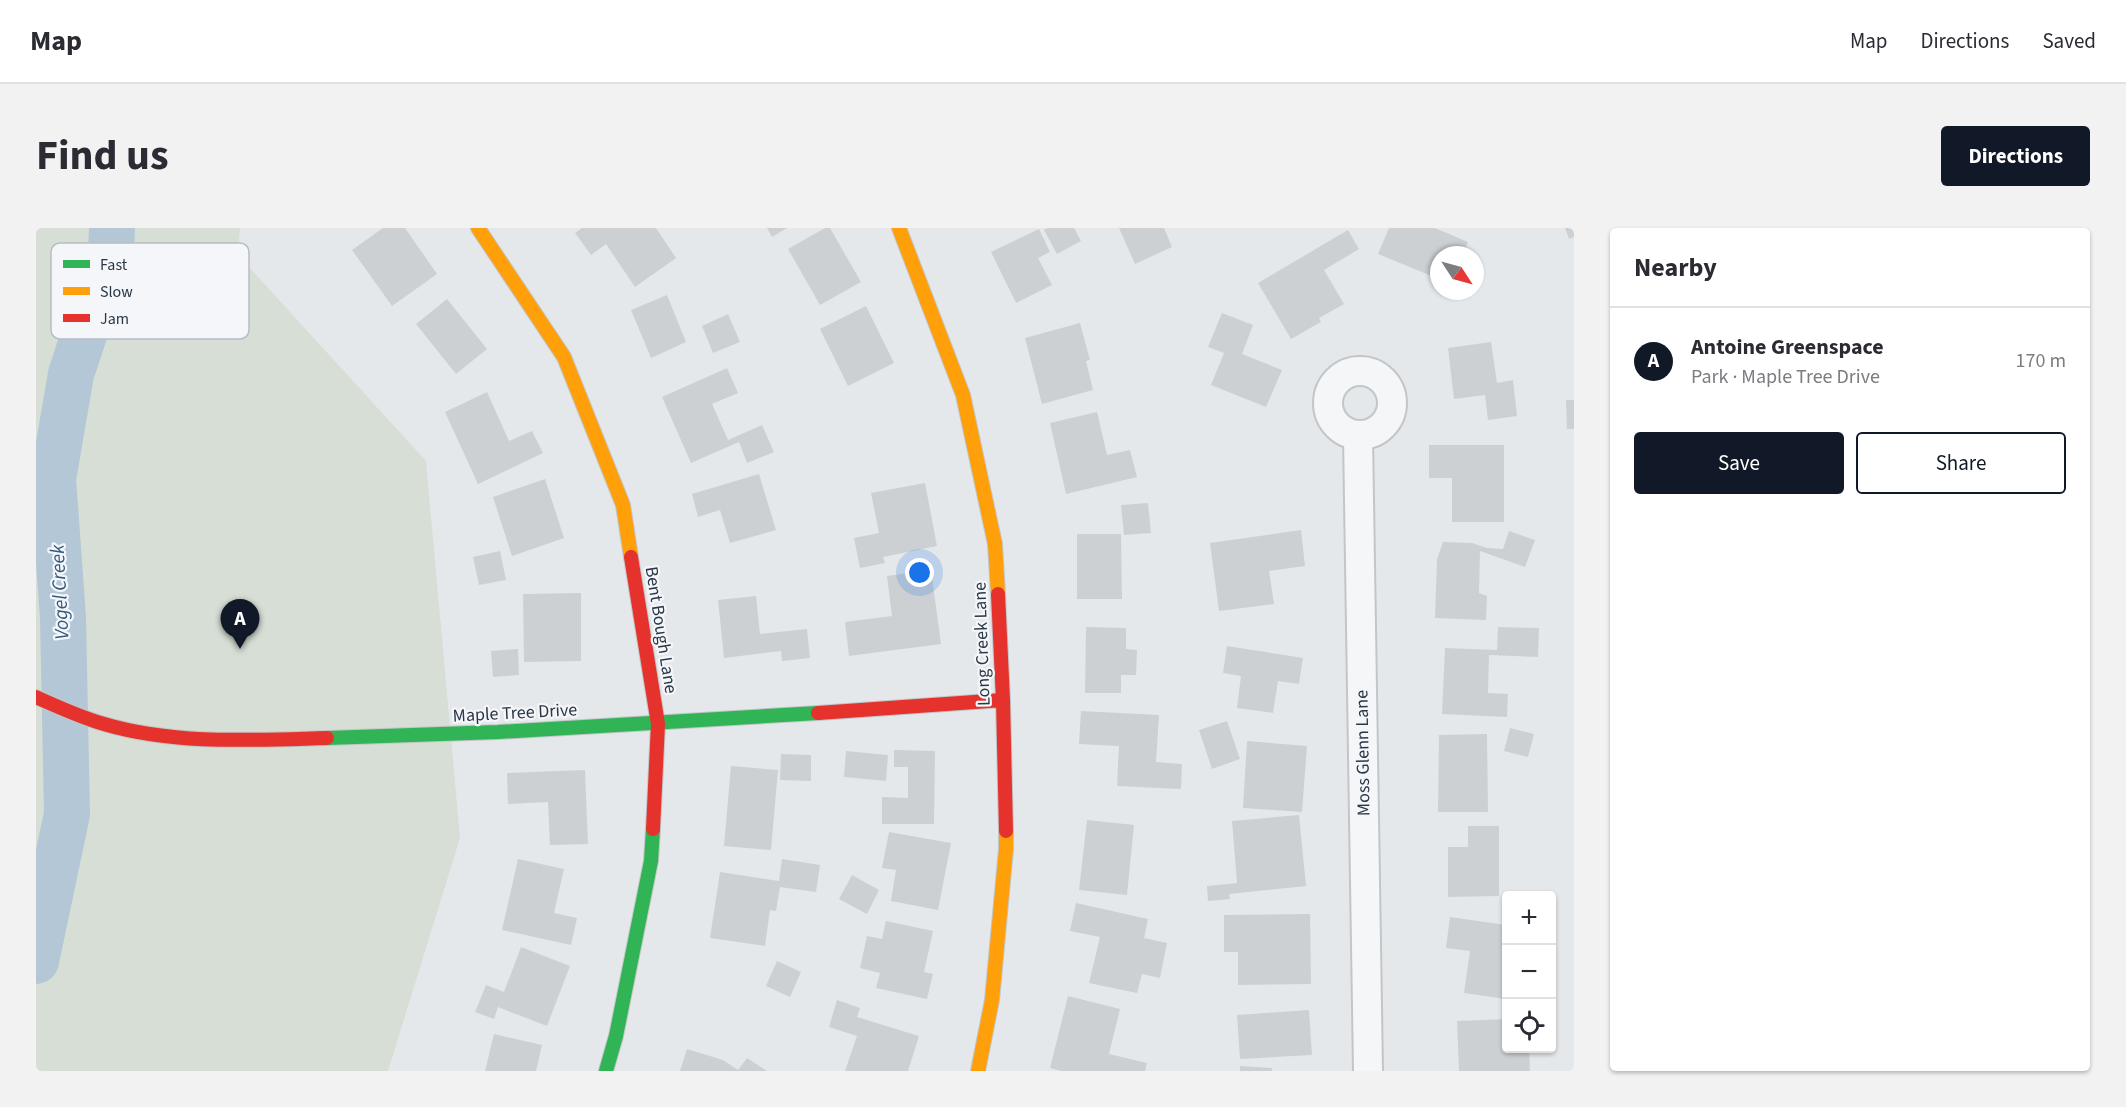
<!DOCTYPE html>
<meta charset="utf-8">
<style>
:root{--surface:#fff;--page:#f2f2f3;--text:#2b2b33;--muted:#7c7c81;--line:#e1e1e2;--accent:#111827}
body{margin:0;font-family:"Source Sans 3",sans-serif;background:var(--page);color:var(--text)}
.controls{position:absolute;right:18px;bottom:18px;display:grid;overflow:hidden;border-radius:6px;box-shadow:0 2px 4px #0004}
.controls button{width:54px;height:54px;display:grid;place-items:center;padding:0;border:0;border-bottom:2px solid var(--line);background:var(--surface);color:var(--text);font:30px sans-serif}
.compass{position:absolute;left:1394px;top:18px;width:54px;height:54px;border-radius:50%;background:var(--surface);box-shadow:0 2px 4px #0004;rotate:126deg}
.you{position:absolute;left:884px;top:345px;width:21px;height:21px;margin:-15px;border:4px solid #fff;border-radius:50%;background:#1a73e8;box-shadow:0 0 0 9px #1a73e833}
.badge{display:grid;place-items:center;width:39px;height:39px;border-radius:50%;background:var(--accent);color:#fff;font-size:20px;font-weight:700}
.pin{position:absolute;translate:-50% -50px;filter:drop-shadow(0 2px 3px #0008)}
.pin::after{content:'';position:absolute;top:32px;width:21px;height:18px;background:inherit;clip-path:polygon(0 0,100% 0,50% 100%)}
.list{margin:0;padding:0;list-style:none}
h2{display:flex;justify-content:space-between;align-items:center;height:78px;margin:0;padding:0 24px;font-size:26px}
h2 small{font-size:20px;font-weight:400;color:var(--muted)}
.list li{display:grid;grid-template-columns:39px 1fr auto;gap:18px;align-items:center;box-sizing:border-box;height:108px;padding:0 24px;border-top:2px solid var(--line)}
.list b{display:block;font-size:22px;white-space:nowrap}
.list p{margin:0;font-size:20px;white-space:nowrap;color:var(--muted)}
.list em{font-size:20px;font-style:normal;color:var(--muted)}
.actions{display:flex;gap:12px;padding:18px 24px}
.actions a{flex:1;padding:14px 0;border:2px solid var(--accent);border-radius:6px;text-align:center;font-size:21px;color:var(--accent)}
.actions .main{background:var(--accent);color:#fff}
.icon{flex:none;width:33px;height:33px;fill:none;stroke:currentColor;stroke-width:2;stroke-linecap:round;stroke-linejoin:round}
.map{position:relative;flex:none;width:1538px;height:843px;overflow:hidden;border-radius:6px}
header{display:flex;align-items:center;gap:36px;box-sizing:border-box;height:84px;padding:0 30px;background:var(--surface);border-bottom:2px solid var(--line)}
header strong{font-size:28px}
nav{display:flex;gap:33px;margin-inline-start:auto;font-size:21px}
.intro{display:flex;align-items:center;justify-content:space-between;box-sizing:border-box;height:144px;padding:0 36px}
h1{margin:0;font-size:42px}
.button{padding:15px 27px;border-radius:6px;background:var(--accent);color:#fff;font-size:21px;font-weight:700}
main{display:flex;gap:36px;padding:0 36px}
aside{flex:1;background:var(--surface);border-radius:6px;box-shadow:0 2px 4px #0004}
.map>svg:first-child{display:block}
</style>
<header>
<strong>Map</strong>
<nav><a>Map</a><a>Directions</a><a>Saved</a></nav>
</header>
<div class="intro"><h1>Find us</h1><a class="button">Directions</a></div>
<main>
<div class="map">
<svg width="1538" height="843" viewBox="0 0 1538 843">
<rect width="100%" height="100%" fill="#e5e8ea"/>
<!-- green -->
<path fill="#d7ded5" d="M0,0H204L202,27L390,233L424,610L352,843H0Z"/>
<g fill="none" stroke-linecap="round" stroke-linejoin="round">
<!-- river -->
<path stroke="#b3c7d6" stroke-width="46" d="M0,733L31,586L27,389L17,251L35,146L75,25L76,0"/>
</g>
<!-- building -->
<path fill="#cdd0d3" d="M347,0H369L401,46L356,78L316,22Z
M546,0H620L640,30L599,59L570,16L555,27L539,5Z
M731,0H751L736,9Z
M789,0H794L825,54L784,77L752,21Z
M1012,0H1038L1045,13L1021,26L1008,2Z
M1083,0H1128L1136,19L1099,36Z
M1353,0H1399L1432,14L1426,27H1403V51L1342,26Z
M1529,0H1538V9L1533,11Z
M1003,1L1014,24L1002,30L1016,57L980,75L955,24Z
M1312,2L1323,21L1288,42L1308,76L1283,90L1285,94L1255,111L1222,55Z
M631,67L650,114L615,130L595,82Z
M411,71L451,121L420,146L380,96Z
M830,78L858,135L812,158L784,101Z
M1186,85L1217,97L1206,126L1246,142L1230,179L1175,157L1188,125L1172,119Z
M692,86L704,114L677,125L666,98Z
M1044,95L1054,132L1050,133L1057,162L1006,176L989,110Z
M1455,114L1461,155L1477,152L1481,188L1452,192L1449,167L1418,171L1412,120Z
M691,140L702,165L676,176L692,212L726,197L738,224L711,235L703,214L655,235L626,169Z
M451,164L473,213L496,203L507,225L442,256L409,184Z
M1530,172H1538V201H1531Z
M1061,184L1071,227L1094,222L1101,249L1030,266L1014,195Z
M1393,217H1468V294H1416V250H1393Z
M723,246L740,302L694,315L684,282L662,289L656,266Z
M509,251L528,310L476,328L457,269Z
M889,255L901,318L847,329L849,335L824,340L818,310L843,305L835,265Z
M1112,275L1115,305L1088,307L1085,277Z
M1265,302L1269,338L1233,343L1238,376L1183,383L1174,315Z
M1473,303L1499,312L1489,339L1444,323L1443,365L1451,368L1450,392L1399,390L1401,331L1407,314L1436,315L1451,320L1467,321Z
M1041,306H1085L1086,371H1041Z
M464,323L470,352L443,357L437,329Z
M895,342L905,416L813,428L809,394L856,388L851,348Z
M545,365V433L488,434L487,366Z
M720,368L724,406L771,401L774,430L746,433L745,423L688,430L682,372Z
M1050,399L1090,400V421L1101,422L1100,447H1085V465H1049Z
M1462,399L1503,400L1502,429L1453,427L1452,465L1472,466L1471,489L1406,486L1409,420L1461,422Z
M1191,418L1267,430L1263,456L1242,453L1237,485L1201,480L1205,448L1187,445Z
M482,421L483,447L457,449L455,423Z
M1045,483L1123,487L1120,534L1146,536L1145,561L1081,558L1083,518L1043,516Z
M1191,493L1204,531L1176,541L1163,502Z
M1474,500L1498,506L1492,529L1468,523Z
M1451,506L1452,584H1402L1403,507Z
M1211,513L1271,518L1266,584L1207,580Z
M858,522L899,523L898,596H846V569L872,570V539H858Z
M810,523L852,527L850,553L808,549Z
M745,526L775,527V553L744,552Z
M695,538L742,542L735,622L688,618Z
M549,542L552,616L514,617L512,574L472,576L471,545Z
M1263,587L1270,658L1193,666L1194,671L1172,673L1171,658L1201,655L1196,593Z
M1051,592L1098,597L1091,667L1043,662Z
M1432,598H1463V668L1412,669V619H1432Z
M853,604L915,615L902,682L855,673L860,642L846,640Z
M482,631L528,641L518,685L541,690L535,717L466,702Z
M746,631L784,637L780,664L744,659L740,683L734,682L729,718L674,710L684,644L743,653Z
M816,647L843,662L831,686L803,671Z
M1040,675L1112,691L1108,710L1131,715L1124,750L1106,746L1101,765L1053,755L1064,709L1034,703Z
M1274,686L1275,756L1202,757V724H1188V687Z
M1414,689L1470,697V771L1428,765L1434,723L1410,720Z
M850,693L897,703L888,744L897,746L891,771L840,760L844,745L824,740L831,708L846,711Z
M485,719L534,738L511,798L462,779L458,791L439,784L450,757L468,764Z
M741,733L765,744L754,769L730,758Z
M1032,768L1084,781L1073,826L1111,835L1109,843H1025L1014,840Z
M801,772L824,780L821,789L883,808L872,843H809L821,808L793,799Z
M1273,782L1276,827L1204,831L1201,787Z
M1470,791V820H1493L1494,843H1423L1421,793Z
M458,806L506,817L500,843H449Z
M651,821L687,832L702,842L711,830L731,843H644Z
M1204,838L1236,840V843H1204Z"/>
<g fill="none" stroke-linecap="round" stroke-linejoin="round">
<!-- street casing -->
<g stroke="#c3c6c8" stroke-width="32">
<path id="street" d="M1292 175a32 32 0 1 1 64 0a32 32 0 1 1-64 0Z
M1322,208L1332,843"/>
</g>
<!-- fast casing -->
<g stroke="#c3c6c8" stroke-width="16">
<path id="fast" d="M291,510L462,504L782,485
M570,843L580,808L615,633L617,601"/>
</g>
<!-- slow casing -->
<g stroke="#c3c6c8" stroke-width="16">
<path id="slow" d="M442,0L528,129L587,277L595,329
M863,0L927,167L959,316L962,366
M942,843L956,772L970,621V603"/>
</g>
<!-- jam casing -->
<g stroke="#c3c6c8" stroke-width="16">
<path id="jam" d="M595,329L622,496L617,601
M962,366L967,472L970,603
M0,469C22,479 44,489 68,496C139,517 217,512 291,510
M782,485L967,472"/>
</g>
<!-- street -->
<use href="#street" stroke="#f5f6f7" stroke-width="28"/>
<!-- fast -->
<use href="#fast" stroke="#30b455" stroke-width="14"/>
<!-- slow -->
<use href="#slow" stroke="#ff9f0a" stroke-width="14"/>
<!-- jam -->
<use href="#jam" stroke="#e5322d" stroke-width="14"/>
</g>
<g text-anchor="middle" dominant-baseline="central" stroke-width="4.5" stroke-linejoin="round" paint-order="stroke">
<!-- street labels -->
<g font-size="18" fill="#2a3746" stroke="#f4f6f9">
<text transform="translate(625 402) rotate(81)">Bent Bough Lane</text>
<text transform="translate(946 416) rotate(-92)">Long Creek Lane</text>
<text transform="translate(479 485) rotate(-3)">Maple Tree Drive</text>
<text transform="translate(1327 525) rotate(-91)">Moss Glenn Lane</text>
</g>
<!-- water labels -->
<g font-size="20" font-style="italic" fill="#315a7c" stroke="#f4f6f9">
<text transform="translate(24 364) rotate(-93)">Vogel Creek</text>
</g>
</g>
<!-- legend -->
<rect x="15" y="15" width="198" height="96" rx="9" fill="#f4f6f9" stroke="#b7bdc3" stroke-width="1.5"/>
<rect x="27" y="32" width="27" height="8" fill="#30b455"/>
<rect x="27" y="59" width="27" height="8" fill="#ff9f0a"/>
<rect x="27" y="86" width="27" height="8" fill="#e5322d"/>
<g font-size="16" fill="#2a3746">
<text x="64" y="42">Fast</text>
<text x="64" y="69">Slow</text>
<text x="64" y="96">Jam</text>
</g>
</svg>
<div class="controls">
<button>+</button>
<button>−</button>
<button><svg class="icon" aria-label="locate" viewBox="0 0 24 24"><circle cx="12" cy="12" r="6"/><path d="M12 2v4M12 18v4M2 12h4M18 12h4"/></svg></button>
</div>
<svg class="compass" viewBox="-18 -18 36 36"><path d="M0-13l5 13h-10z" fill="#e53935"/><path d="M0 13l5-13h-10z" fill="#7c7c81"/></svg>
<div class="you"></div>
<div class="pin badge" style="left:204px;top:421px">A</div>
</div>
<aside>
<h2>Nearby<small></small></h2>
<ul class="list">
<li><span class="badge">A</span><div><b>Antoine Greenspace</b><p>Park · Maple Tree Drive</p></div><em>170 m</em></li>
</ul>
<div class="actions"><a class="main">Save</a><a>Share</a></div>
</aside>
</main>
